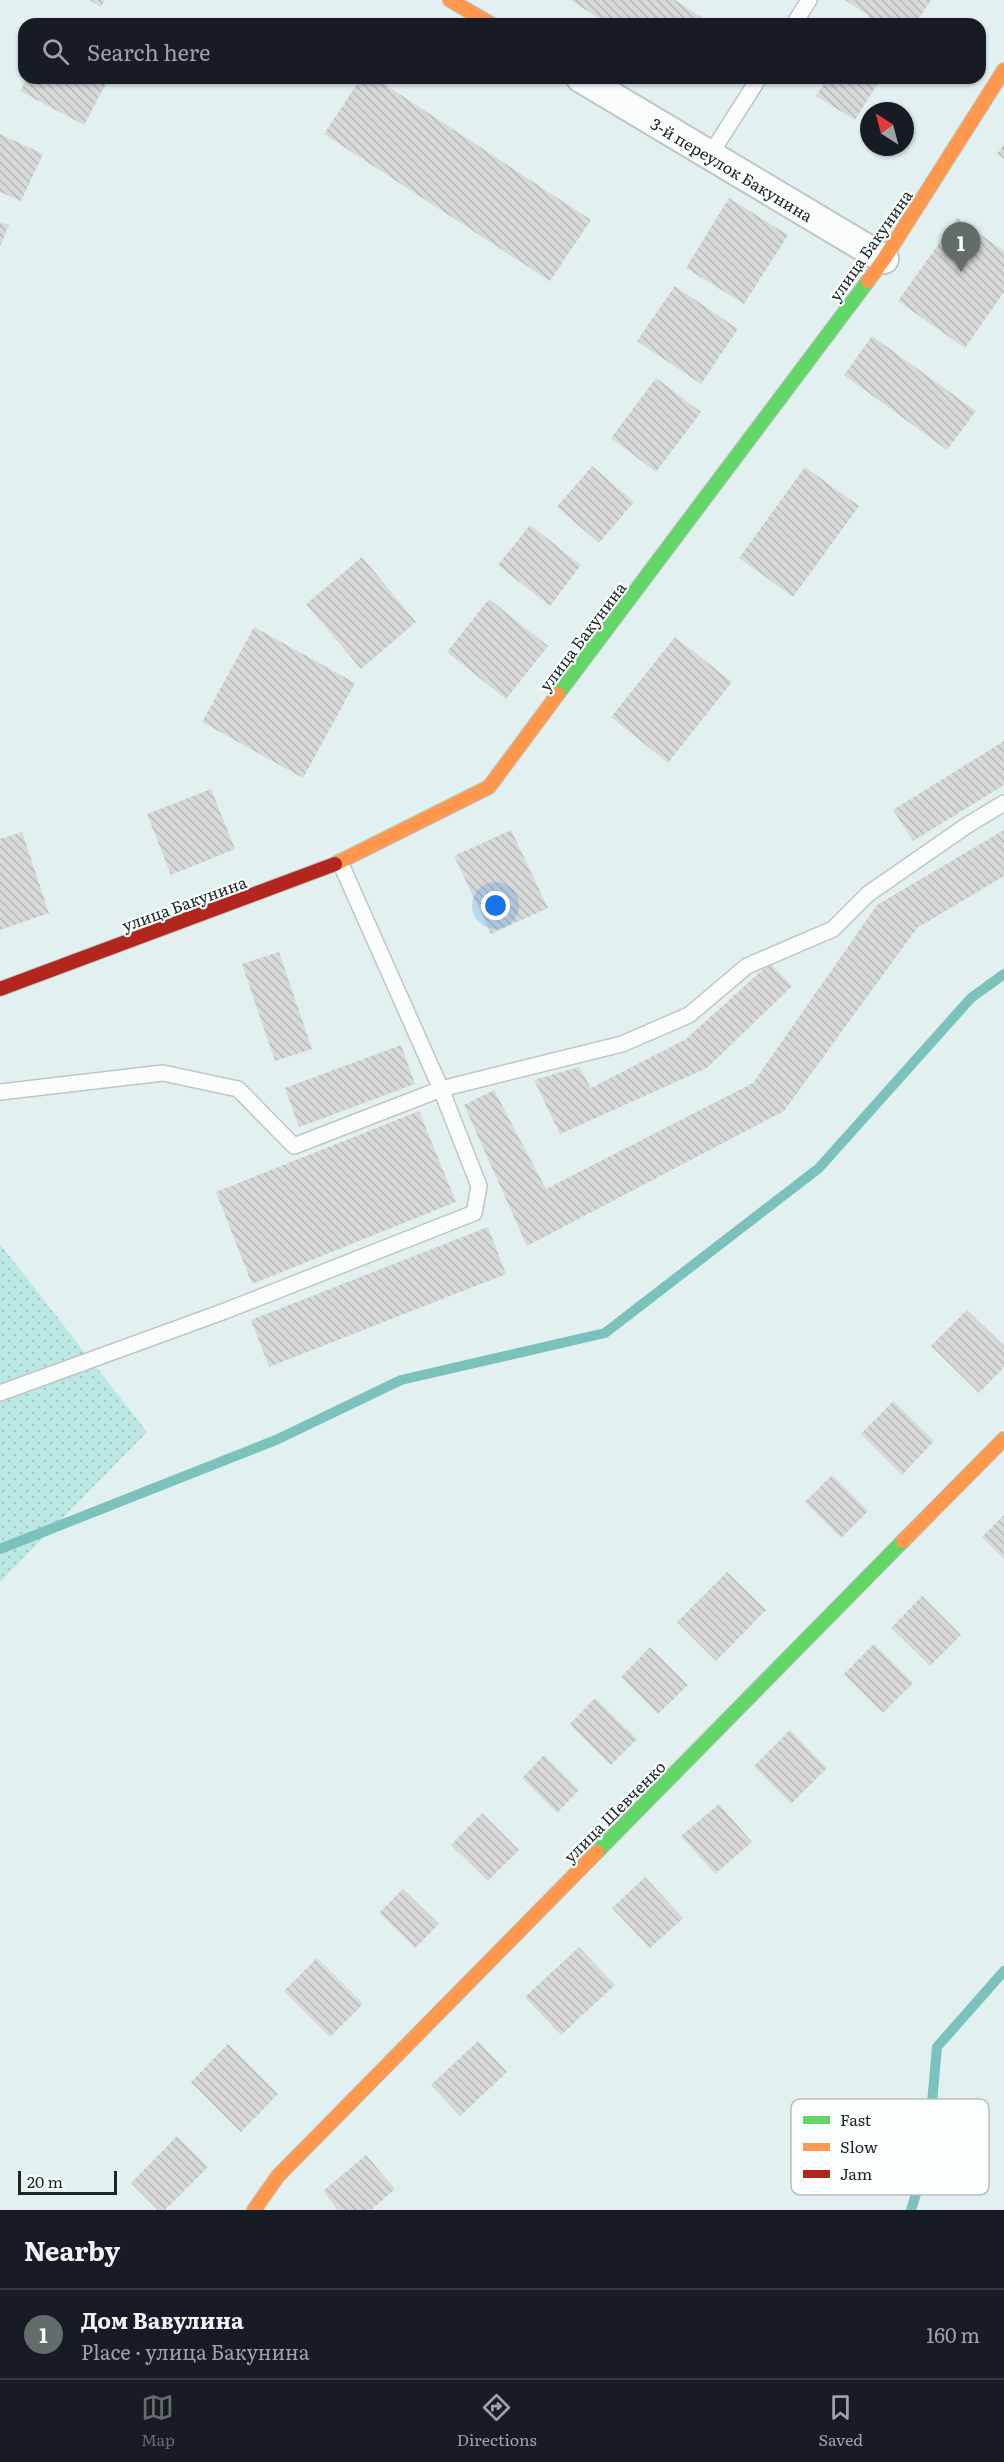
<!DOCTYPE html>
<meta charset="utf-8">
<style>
:root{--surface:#171b24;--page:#242831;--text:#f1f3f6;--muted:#9ea1a6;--line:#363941;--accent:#616c6b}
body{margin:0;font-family:Literata,serif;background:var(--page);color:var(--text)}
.compass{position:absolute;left:860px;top:102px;width:54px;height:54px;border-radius:50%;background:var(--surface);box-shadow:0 2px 4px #0004;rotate:324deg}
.scale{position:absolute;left:18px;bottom:15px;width:99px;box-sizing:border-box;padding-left:6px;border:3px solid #1b2524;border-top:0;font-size:16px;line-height:21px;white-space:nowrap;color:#1b2524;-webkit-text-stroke:4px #fafffe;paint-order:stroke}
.you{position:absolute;left:496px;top:906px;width:21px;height:21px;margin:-15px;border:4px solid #fff;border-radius:50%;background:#1a73e8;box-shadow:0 0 0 9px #1a73e833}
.badge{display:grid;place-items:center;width:39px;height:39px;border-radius:50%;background:var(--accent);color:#fff;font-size:20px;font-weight:700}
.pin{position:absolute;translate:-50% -50px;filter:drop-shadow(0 2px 3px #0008)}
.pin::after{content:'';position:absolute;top:32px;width:21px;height:18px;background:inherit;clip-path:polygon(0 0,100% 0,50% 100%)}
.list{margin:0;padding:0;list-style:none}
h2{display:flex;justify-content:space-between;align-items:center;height:78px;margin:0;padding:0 24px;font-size:26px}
h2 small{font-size:20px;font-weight:400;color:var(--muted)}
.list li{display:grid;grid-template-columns:39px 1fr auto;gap:18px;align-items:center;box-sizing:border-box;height:90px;padding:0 24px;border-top:2px solid var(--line)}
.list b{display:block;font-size:22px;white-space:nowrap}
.list p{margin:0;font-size:20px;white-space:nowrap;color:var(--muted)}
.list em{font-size:20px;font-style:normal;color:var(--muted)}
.icon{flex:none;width:33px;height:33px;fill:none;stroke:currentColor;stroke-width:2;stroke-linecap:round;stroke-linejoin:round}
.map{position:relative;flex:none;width:1004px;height:2210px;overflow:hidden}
.search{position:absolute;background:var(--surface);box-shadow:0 2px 4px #0004;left:18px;right:18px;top:18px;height:66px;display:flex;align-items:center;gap:15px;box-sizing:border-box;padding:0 21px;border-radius:18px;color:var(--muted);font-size:22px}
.sheet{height:168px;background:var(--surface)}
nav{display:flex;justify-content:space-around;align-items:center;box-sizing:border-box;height:84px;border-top:2px solid var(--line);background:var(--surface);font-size:16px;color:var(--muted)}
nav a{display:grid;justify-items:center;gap:3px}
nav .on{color:var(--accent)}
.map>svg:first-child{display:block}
</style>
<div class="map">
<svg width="1004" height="2210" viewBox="0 0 1004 2210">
<defs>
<pattern id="grass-dots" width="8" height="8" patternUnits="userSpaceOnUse" patternTransform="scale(1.5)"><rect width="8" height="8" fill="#bbe8e3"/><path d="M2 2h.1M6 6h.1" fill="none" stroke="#a0c7c3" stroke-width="1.8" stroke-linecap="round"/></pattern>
<pattern id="building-back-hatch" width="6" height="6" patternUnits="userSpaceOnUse" patternTransform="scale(1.5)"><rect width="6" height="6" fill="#d6d9d8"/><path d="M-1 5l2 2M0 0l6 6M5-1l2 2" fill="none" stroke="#b7bab9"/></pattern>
</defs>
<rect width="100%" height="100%" fill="#e2f1ef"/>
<!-- grass -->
<path fill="url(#grass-dots)" d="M0,1244L147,1432L0,1582Z"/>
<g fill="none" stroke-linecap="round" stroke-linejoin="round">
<!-- stream -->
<path stroke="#7ac2bb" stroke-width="10" d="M0,1549L276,1440L401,1380L605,1333L819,1168L971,998L1004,974
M911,2210L927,2159L937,2047L1004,1971"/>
</g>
<!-- building -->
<path fill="url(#building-back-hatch)" d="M89,0H105L101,7Z
M571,0H675L702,18L698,24H607Z
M845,0H931L915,24H864L869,16Z
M27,78H109L84,125L20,91Z
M361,78H375L591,220L550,281L324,134Z
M828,78H881L855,120L816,96Z
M0,134L43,154L21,201L0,192Z
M1004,144V159L997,154Z
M729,198L788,235L744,304L686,268Z
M957,218L1004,251V292L965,348L898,301Z
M0,222L9,225L0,246Z
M675,286L738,329L701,384L637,341Z
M872,336L976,411L947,450L844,375Z
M656,378L701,412L656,472L611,438Z
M592,466L634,502L599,543L557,507Z
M805,467L859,506L793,597L739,558Z
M530,525L581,565L550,606L498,565Z
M362,557L416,622L361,669L306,604Z
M489,599L548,646L506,699L447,652Z
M254,627L355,683L303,778L202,722Z
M675,637L732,682L668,763L611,717Z
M1004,741V785L913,841L893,810Z
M211,789L235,849L171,875L147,814Z
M511,830L548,908L491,934L454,856Z
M1004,830V876L917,928L784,1111L527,1246L464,1105L494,1090L546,1189L753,1083L877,905Z
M22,832L49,913L0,930V839Z
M279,952L312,1049L275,1061L242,964Z
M770,963L792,986L707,1068L560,1134L534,1080L579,1067L591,1088L686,1039Z
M401,1045L415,1084L299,1127L285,1088Z
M419,1111L456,1202L252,1284L216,1192Z
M488,1227L506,1274L269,1367L251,1320Z
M967,1310L1004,1346V1367L979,1393L931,1346Z
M893,1401L934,1441L902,1475L861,1434Z
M832,1475L868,1511L841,1538L805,1502Z
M1004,1515V1559L982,1537Z
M727,1572L766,1610L716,1661L677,1622Z
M922,1596L961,1635L930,1666L891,1628Z
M874,1644L913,1683L883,1713L844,1674Z
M650,1647L688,1685L658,1714L621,1677Z
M595,1698L637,1739L611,1765L570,1724Z
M790,1730L827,1768L791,1804L754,1766Z
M544,1755L579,1790L557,1813L522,1778Z
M719,1804L752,1842L715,1874L681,1836Z
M482,1813L519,1850L488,1881L451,1845Z
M645,1877L683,1918L650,1948L612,1908Z
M403,1889L439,1924L415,1948L379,1913Z
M579,1947L615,1985L561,2035L525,1997Z
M317,1958L363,2004L330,2037L284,1991Z
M478,2041L507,2072L460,2116L431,2085Z
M228,2044L278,2094L241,2132L191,2082Z
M177,2136L208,2167L165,2210H158L131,2183Z
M366,2155L395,2189L371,2210H338L323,2191Z"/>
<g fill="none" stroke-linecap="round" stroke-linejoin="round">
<!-- lane casing -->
<g stroke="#bcc7c5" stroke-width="18">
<path id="lane" d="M794,24L809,0
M710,155L759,78
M340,862L441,1089L622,1044L689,1015L747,966L833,929L868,894L966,826L1004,803
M0,1092L163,1073L238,1089L294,1146L441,1089L479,1186L474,1213L225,1311L0,1393"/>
</g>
<!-- street casing -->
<g stroke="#bcc7c5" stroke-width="32">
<path id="street" d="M581,78L884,259"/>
</g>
<!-- fast casing -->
<g stroke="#bcc7c5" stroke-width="16">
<path id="fast" d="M558,694L868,281
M597,1852L903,1541"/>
</g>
<!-- slow casing -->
<g stroke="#bcc7c5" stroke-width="16">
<path id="slow" d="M450,0L491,24
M868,281L884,259L1004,70
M335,864L489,787L558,694
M903,1541L1004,1439
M254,2210L278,2176L597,1852"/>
</g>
<!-- jam casing -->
<g stroke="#bcc7c5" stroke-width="16">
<path id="jam" d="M0,989L335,864"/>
</g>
<!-- lane -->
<use href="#lane" stroke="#fbfdfd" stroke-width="15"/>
<!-- street -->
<use href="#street" stroke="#fbfdfd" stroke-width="28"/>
<!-- fast -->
<use href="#fast" stroke="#63d668" stroke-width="14"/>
<!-- slow -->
<use href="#slow" stroke="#ff974d" stroke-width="14"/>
<!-- jam -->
<use href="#jam" stroke="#b3261e" stroke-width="14"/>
</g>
<g text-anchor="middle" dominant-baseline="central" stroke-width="4.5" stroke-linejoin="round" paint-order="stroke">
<!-- street labels -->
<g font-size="16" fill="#1b2524" stroke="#fafffe">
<text transform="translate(732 169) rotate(31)">3-й переулок Бакунина</text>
<text transform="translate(870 245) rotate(-55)">улица Бакунина</text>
<text transform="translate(582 636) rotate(-53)">улица Бакунина</text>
<text transform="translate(184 903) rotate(-20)">улица Бакунина</text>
<text transform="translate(614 1811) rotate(-45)">улица Шевченко</text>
</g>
</g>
<!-- legend -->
<rect x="791" y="2099" width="198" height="96" rx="9" fill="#fafffe" stroke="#b7bebd" stroke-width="1.5"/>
<rect x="803" y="2116" width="27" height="8" fill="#63d668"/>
<rect x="803" y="2143" width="27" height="8" fill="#ff974d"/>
<rect x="803" y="2170" width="27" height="8" fill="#b3261e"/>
<g font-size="16" fill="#1b2524">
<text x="840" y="2126">Fast</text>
<text x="840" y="2153">Slow</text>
<text x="840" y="2180">Jam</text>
</g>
</svg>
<svg class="compass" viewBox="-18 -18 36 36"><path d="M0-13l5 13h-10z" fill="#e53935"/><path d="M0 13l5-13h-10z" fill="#9ea1a6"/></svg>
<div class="scale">20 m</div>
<div class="you"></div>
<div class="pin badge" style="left:961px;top:272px">1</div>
<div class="search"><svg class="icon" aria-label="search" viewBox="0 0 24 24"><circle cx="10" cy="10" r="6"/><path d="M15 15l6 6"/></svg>Search here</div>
</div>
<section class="sheet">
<h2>Nearby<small></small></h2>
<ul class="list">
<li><span class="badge">1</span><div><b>Дом Вавулина</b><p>Place · улица Бакунина</p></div><em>160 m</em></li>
</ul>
</section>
<nav>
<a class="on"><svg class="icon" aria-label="map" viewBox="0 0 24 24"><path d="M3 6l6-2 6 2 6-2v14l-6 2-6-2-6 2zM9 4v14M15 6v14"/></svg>Map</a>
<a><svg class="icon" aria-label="directions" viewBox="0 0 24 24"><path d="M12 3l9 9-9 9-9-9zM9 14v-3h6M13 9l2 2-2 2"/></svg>Directions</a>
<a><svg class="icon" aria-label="saved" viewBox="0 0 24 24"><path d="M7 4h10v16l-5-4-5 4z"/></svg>Saved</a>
</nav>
